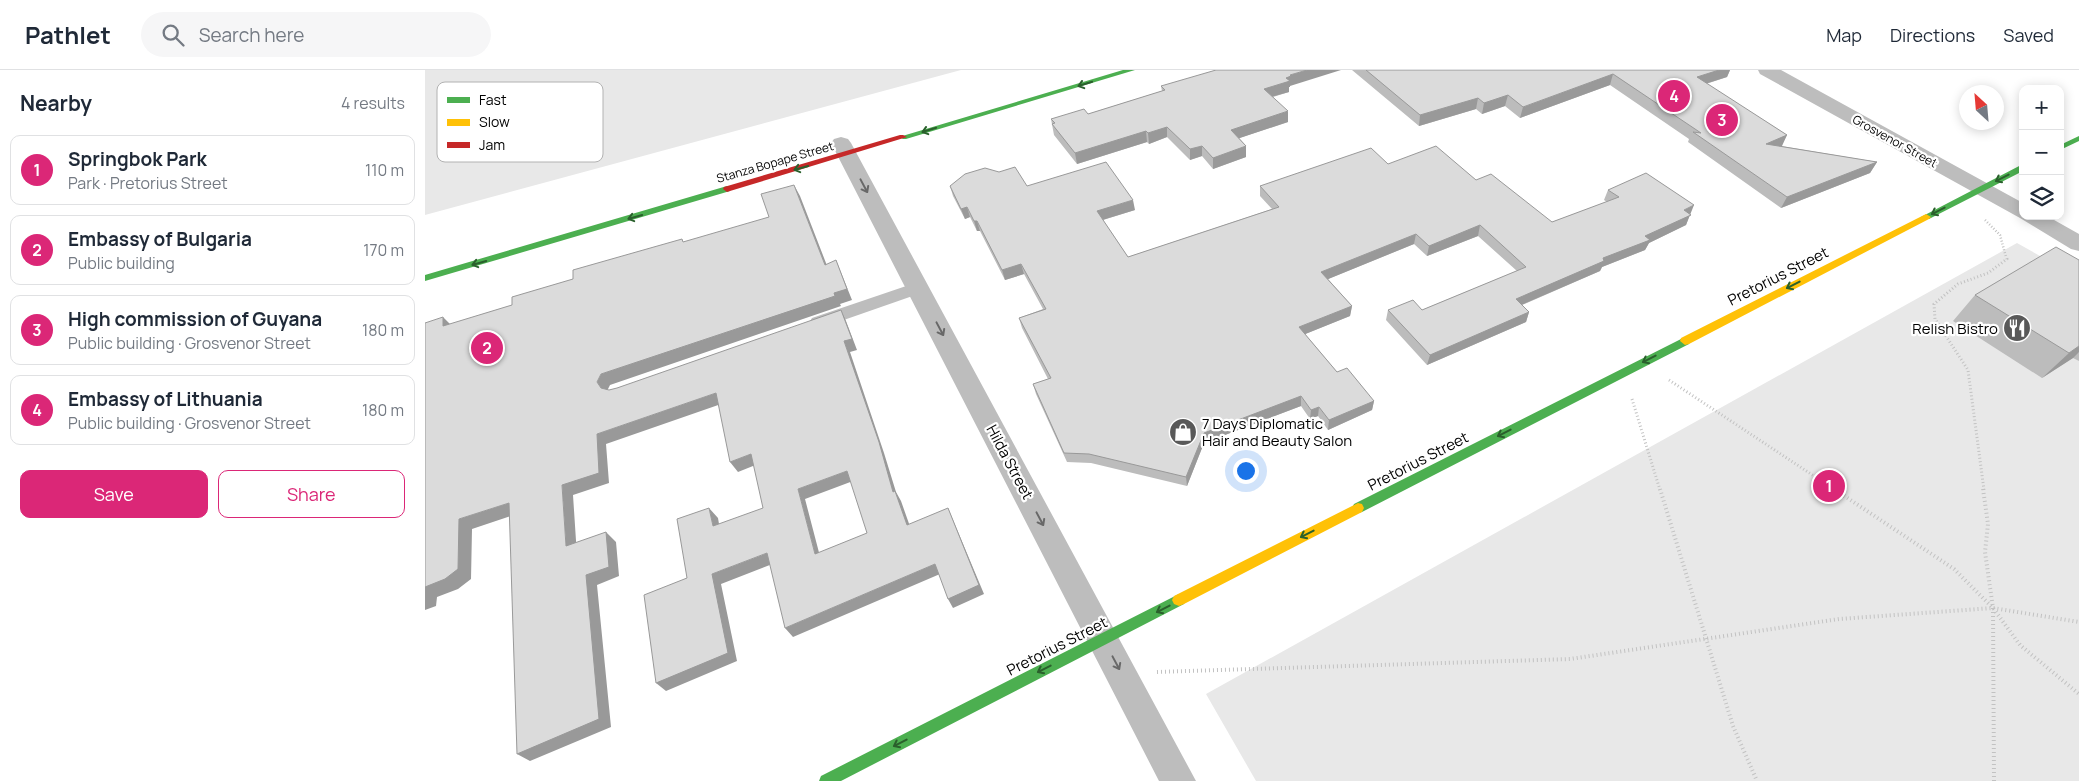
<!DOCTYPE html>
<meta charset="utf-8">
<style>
:root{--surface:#fff;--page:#f6f6f7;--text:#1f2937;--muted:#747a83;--line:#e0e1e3;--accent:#db2777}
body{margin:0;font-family:Manrope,sans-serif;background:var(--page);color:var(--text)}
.controls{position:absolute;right:15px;top:15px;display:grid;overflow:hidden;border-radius:10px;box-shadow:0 2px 12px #0003}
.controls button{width:45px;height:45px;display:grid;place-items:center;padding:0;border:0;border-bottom:1px solid var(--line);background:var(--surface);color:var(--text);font:25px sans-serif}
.compass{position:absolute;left:1534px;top:15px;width:45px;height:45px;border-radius:50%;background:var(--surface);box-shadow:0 2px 12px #0003;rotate:334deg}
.you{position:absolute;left:820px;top:400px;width:18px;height:18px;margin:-12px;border:4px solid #fff;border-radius:50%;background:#1a73e8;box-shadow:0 0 0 8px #1a73e833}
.badge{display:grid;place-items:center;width:32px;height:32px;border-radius:50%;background:var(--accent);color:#fff;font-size:16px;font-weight:700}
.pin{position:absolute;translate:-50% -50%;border:2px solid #fff;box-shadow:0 1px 5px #0006}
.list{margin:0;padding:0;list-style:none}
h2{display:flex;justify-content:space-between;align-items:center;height:65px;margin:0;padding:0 20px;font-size:21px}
h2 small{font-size:16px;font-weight:400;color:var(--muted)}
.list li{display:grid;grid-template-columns:32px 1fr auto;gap:15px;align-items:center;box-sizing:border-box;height:70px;margin:0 10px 10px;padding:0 10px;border:1px solid var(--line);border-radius:10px}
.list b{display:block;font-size:19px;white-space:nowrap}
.list p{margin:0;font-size:16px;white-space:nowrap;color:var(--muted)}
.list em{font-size:16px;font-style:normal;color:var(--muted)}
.actions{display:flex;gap:10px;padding:15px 20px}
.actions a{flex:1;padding:11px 0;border:1px solid var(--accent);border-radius:10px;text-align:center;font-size:18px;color:var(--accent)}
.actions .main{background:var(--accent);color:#fff}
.icon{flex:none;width:28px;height:28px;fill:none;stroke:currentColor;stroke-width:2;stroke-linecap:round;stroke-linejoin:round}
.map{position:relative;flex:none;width:1654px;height:711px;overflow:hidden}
header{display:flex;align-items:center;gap:30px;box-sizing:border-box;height:70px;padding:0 25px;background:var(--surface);border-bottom:1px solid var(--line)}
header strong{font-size:24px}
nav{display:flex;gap:28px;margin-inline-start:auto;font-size:18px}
.search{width:350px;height:45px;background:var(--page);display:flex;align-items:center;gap:12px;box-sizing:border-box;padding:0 18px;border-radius:28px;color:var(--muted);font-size:19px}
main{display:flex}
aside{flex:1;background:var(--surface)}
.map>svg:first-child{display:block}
</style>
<header>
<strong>Pathlet</strong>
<div class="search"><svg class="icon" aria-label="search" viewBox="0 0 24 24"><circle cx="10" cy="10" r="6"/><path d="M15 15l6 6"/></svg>Search here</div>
<nav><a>Map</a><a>Directions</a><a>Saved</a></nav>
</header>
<main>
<aside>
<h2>Nearby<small>4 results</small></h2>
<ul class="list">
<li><span class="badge">1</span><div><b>Springbok Park</b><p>Park · Pretorius Street</p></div><em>110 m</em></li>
<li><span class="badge">2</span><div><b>Embassy of Bulgaria</b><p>Public building</p></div><em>170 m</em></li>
<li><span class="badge">3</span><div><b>High commission of Guyana</b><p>Public building · Grosvenor Street</p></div><em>180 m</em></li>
<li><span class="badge">4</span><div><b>Embassy of Lithuania</b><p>Public building · Grosvenor Street</p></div><em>180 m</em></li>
</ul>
<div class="actions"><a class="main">Save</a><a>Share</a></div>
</aside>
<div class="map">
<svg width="1654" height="711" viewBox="0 0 1654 711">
<rect width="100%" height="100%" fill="#fff"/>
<!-- green -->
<path fill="#e8e8e8" d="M0,0H536L0,145Z
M1592,173L1654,208V711H831L781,624Z"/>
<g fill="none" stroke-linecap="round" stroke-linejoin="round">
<!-- path-far2 -->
<path stroke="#c2c2c2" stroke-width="2.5" stroke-dasharray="1 2" stroke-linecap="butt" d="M1560,150L1575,165L1581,187"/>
<!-- path-far1 -->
<path stroke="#c2c2c2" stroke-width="3" stroke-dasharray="1 2.5" stroke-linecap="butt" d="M1244,310L1410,420
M1207,329L1235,420
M1559,420L1543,300L1510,249L1509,234L1533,214L1563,203L1582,189L1581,186"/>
<!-- path -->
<path stroke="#c2c2c2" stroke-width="4" stroke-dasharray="1 3" stroke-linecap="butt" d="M1235,419L1308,656L1332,711
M1409,419L1529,499L1568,538L1595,575L1654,624
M1558,419L1563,454L1560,482L1568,538L1569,711
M732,602L1145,589L1414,549L1568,538L1654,552"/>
<!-- lane -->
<path fill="#bdbdbd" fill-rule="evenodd" d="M493,212L499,214L502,218L499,222L393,259L387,258L384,253L387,248Z"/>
<!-- street -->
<path fill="#bdbdbd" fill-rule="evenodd" d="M1333,0H1356L1598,133V146H1622L1654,164V181L1646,179L1595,148L1335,4Z
M416,67L423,69L426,73L771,711H734L406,73L409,69Z"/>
<!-- fast -->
<path fill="#4caf50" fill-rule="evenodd" d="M698,0H710L481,69H478L474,67Z
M1654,66V71L1635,80V75Z
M1598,94V101L1504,149H1498L1496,147Z
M302,116L306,119L305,121L0,211V205Z
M1260,267L1264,268L1265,271L1264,274L937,442L933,443L929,442L927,438L929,434Z
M754,524L759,526L761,530L759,534L416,711H394L396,706Z"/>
<!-- slow -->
<path fill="#ffc107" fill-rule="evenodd" d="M1501,144L1506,147L1504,149L1264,274L1260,275L1255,271L1256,268Z
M933,433L937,434L939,438L937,442L759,534L754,536L749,534L747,530L749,526Z"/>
<!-- jam -->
<path fill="#c62828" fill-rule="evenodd" d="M475,65H478L482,67L305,121L302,122L298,119L299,117Z"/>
</g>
<!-- wall -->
<path fill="#bcbcbc" d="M927,0H1305L1302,7L1281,14L1362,65L1356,76L1452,92L1445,103L1356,138L1263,72L1264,69L1185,15L1095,48L1080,36L1057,44L1051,39L994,56Z
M736,16H865V17H864V22L848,27L863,52L814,68L821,76V87L788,99L777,86L765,90L742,67L724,74L722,72L652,94L629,65L626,49L663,44L737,21Z
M963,94L1051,110L1127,152L1182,132L1179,130L1183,120L1265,144L1261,155L1224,173L1220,180L1177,197L1175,201L1097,235L1104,242L1101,252L1002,295L961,250L963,240H997L1092,201L1053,166L1002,186L989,174L903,209L927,236L925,246L880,264L912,302L949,331L947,340L903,360L893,346L885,349L876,336L779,373L762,416L666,393L642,392L611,324L608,314L623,309L597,258L594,248L618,239L599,204L580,210L555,161H552L545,147L540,149L528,126L525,116H602L710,140L678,150L703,187L847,139L835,126V116Z
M1654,190V291L1648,288L1617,308L1528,251L1550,225Z"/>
<!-- shaded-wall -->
<path fill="#999" d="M882,0H916L865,16V17H864V22L839,29V19L865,5Z
M1294,0H1305L1302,7L1267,18L1272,7Z
M1188,4L1185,15L1095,48L1098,37Z
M1083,25L1080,36L1057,44L1059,33Z
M1053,28L1051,39L994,56L995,45Z
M863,41V52L806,71V60Z
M742,57V67L724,74L723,63Z
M721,61L722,72L652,94L650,83Z
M1362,65L1357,76L1335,85L1341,74Z
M777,76V86L765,90V79Z
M821,76V87L788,99V88Z
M1452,92L1445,103L1356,138L1362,127Z
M369,115L375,126L406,206L400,195Z
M708,130L710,140L674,151L672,141Z
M1269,135L1261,155L1224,173L1220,180L1177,197L1175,201L1087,239L1091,229L1220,166L1259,140Z
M542,137L545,147L540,149L536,139Z
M549,151H552L555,161H552Z
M1055,155L1053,166L1002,186L1004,176Z
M991,164L989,174L896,212V202Z
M411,190L427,230L415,234L416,236L185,315L181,323L176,318L172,312L176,304L409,223Z
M596,194L599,204L580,210L577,200Z
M927,236L925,246L873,267L874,257Z
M416,240L421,251L432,280L425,282L459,383L471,422L476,431L488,465L482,455L468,422L419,271Z
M1104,242L1101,252L1002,295L1005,285Z
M18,247L29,258L18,256Z
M1654,276V282L1648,288L1617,308L1644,283Z
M291,323L299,333L181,374L184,413L148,425L152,486L141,476L137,415L172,364Z
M876,326V336L779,373L762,416L761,407L779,363Z
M949,331L947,340L903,360L904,350Z
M894,337L893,346L885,349L886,340Z
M326,384L333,394L313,402L305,392Z
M422,401L428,411L380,429L397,494L390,484L373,419Z
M84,433L95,443L47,459L46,509L33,519L12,527L11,536L0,540V517L34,449Z
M284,438L293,448L296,466L288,456Z
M523,438L559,524L528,538L523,529Z
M181,462L191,472L194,506L172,515L186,657L105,691L92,684L161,505Z
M342,483L350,493L296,514L312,591L241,621L231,613L287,504Z
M510,494L515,504L368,567L360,558Z"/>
<!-- building -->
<path fill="#dbdbdb" stroke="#999" fill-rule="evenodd" d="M791,0H882L865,5L866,6L861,8L865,11L839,19L863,41L806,60L821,76L788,88L777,76L765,79L742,57L723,63L721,61L650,83L627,54L630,53L626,49L659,39L663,44L740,20L736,16Z
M941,0H1294L1272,7L1362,65L1341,74L1452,92L1362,127L1268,62L1276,63L1188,4L1098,37L1083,25L1059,33L1053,28L995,45Z
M1011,76L1051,110L1066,104L1127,152L1194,127L1183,120L1221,103L1269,135L1259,140L1266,145L1220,166L1225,170L1178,188L1179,191L1091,229L1104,242L1005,285L963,240L988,230L997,240L1101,197L1055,155L1004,176L991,164L896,202L927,236L874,257L912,302L922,298L949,331L904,350L894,337L886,340L876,326L779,363L761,407L664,384L639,383L608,314L626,308L594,248L621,239L596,194L577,200L552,151H549L542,137L536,139L525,116L540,104L560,98L574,102L590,97L602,116L681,92L708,130L672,141L703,187L854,137L835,116L946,78L963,94Z
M369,115L400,195L411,190L422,219L409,223L410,226L176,304L172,312L176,318L184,320L192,318L416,240L427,269L419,271L454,372L468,422L470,421L482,455L523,438L554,515L523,529L510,494L360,558L342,483L287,504L303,583L231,613L219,525L262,508L252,449L284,438L288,456L338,438L326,384L305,392L291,323L172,364L174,403L137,415L141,476L181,462L184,497L161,505L174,649L92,684L84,433L34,449L33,499L20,509L0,517V253L18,247V256L87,235V227L148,209V200L257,169L258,172L344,147L336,124ZM422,401L442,463L390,484L373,419Z
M1631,177L1654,190V276L1644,283L1550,225Z"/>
<!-- one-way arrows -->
<defs><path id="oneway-shaft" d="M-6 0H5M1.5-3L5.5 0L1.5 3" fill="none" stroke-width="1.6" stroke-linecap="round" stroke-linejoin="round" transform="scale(1.25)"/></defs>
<g stroke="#2a602c">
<use href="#oneway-shaft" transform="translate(660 14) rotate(163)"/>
<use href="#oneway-shaft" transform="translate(504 60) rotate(163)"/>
<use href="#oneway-shaft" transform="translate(376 98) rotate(164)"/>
<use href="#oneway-shaft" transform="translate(1577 108) rotate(153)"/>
<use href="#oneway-shaft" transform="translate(1513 141) rotate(153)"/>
<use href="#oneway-shaft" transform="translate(210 147) rotate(164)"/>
<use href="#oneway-shaft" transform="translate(54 193) rotate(164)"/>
<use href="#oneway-shaft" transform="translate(1368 215) rotate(153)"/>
<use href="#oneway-shaft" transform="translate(1224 289) rotate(153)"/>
<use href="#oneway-shaft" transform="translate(1079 363) rotate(153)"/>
<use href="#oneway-shaft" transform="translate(882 464) rotate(153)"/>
<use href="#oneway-shaft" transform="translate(738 539) rotate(153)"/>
<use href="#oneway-shaft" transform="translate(619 599) rotate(153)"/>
<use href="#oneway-shaft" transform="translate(475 673) rotate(153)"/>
</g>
<g stroke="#686868">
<use href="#oneway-shaft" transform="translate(439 116) rotate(62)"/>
<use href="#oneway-shaft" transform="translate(515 259) rotate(62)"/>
<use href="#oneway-shaft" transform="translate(615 449) rotate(62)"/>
<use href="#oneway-shaft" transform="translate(691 593) rotate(62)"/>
</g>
<!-- icons -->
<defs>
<g id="restaurant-disc" transform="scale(1.4375)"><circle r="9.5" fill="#595959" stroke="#fff"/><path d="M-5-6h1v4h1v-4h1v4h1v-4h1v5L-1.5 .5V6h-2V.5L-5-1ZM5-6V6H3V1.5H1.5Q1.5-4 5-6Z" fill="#fff"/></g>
<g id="shop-disc" transform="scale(1.4375)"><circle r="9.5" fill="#595959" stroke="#fff"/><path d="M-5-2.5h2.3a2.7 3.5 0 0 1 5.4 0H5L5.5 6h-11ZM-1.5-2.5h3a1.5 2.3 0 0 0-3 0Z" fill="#fff"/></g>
</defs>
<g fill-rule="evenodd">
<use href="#restaurant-disc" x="1592" y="258"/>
<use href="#shop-disc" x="758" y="362"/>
</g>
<g text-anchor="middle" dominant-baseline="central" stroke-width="4.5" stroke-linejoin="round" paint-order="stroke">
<!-- far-street labels -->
<g font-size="12" fill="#000" stroke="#fff">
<text transform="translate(1470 71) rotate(29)">Grosvenor Street</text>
<text transform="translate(350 92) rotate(-16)">Stanza Bopape Street</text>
</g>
<!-- street labels -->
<g font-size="15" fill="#000" stroke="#fff">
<text transform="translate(1353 206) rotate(-27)">Pretorius Street</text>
<text transform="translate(993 391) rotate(-27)">Pretorius Street</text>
<text transform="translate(585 392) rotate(62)">Hilda Street</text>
<text transform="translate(632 576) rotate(-27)">Pretorius Street</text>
</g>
<!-- poi labels -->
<g font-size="15" fill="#000" stroke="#fff" text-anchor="end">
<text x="1573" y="258">Relish Bistro</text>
<text x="777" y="353" text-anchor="start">7 Days Diplomatic<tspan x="777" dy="17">Hair and Beauty Salon</tspan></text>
</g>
</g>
<!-- legend -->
<rect x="12" y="12" width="166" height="80" rx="8" fill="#fff" stroke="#b2b2b2" stroke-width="1"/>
<rect x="22" y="27" width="23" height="6" fill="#4caf50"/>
<rect x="22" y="49" width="23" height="7" fill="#ffc107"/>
<rect x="22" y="72" width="23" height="6" fill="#c62828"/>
<g font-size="14" fill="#000">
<text x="54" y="35">Fast</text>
<text x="54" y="57">Slow</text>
<text x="54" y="80">Jam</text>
</g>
</svg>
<div class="controls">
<button>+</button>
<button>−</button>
<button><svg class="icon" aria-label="layers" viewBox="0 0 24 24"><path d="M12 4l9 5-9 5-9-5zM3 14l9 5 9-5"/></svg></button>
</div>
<svg class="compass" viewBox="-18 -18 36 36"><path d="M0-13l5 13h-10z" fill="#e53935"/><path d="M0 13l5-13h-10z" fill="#747a83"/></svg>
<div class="you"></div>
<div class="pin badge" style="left:1404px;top:416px">1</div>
<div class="pin badge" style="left:62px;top:278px">2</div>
<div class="pin badge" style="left:1297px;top:50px">3</div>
<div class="pin badge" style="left:1249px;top:26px">4</div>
</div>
</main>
